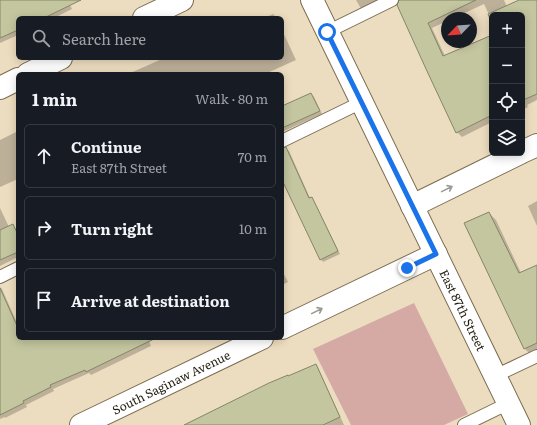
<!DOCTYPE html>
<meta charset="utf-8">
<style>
:root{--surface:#171b24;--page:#20242c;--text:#f1f3f6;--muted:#9ea1a6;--line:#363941}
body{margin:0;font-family:Literata,serif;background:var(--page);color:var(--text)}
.controls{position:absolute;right:12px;top:12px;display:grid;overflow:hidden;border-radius:6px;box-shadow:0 2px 10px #0003}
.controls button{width:36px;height:36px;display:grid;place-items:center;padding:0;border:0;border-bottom:1px solid var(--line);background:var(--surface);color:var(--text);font:20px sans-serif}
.compass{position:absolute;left:441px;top:12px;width:36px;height:36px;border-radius:50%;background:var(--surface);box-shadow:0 2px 10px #0003;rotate:245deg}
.stop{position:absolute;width:12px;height:12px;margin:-9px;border:3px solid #1a73e8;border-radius:50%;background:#fff}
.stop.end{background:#1a73e8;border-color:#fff;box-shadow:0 1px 4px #0008}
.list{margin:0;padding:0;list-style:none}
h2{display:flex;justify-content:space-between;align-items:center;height:52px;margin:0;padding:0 16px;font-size:17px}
h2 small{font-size:13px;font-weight:400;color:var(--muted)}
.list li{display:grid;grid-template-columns:26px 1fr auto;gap:12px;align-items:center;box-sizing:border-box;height:64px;margin:0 8px 8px;padding:0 8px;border:1px solid var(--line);border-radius:6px}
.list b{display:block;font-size:15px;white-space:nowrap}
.list p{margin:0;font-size:13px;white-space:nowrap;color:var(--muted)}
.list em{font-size:13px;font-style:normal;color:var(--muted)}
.icon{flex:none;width:22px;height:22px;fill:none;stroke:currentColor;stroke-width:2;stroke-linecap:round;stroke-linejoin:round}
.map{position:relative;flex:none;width:537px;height:425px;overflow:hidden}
.search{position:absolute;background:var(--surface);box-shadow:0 2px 10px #0003;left:16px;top:16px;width:268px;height:44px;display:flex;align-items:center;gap:10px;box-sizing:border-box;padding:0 14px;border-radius:6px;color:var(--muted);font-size:15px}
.panel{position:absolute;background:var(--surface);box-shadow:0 2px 10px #0003;left:16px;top:72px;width:268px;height:268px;border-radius:6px}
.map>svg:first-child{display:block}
</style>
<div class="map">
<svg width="537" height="425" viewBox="0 0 537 425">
<rect width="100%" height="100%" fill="#edddc0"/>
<!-- green -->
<path fill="#d5aaa4" d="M414,303L468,414L444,425H351L313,349Z"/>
<!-- shadow -->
<path fill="#0003" d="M0,0H81L70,5L72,9L54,18H18V35L0,43Z
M356,0H390L365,12L360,7Z
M400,0H504L507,7L537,0V100L527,105L528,107L522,110V15H492V21L484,4L454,18H447V21L432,28L445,56L492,36V122L462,137L457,132Z
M273,14L277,18H264Z
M282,30L296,60L265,74H128L162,59V58H282Z
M311,94L314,97L322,114L282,132V108Z
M18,131V179L0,187V140Z
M282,149H286L289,151L310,198H312L314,201L340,254L323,262L321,259L284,182L282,180Z
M537,201V226L528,206Z
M0,208L9,227L13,226L16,229L18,228V257L0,266Z
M489,213L496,220L521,273L537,295V358L531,355L525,349Z
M282,270L288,282L282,285Z
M0,287L2,289L18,325V338H156L149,341L151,346L91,375L89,373L53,389L54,391L26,405L27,407L5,418V417L0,419Z
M316,365L318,368L344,425H185Z"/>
<!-- building -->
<path fill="#c3c69f" stroke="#848669" d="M0,0H81L44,18H18V30L0,38Z
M399,0H476L428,23L443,56L492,35V115L456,133L426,69L397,5Z
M519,0H537V94L523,100L524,102L522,103V15H492V24L488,14Z
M311,93L320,111L282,128V106Z
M286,147L309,198L312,197L338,251L320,260L282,180V148Z
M489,212L519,273L537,265V343L524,349L464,223Z
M13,224L18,235V252L0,260V230Z
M0,288L18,328V338H156L86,372L85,370L50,385L51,387L23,401L24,403L0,415Z
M316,364L340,417L323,425H184L269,383L288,375V376Z"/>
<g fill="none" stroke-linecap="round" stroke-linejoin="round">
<!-- service casing -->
<g stroke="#7b6d52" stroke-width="14">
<path id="service" d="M327,32L392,0
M282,141L362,102
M0,277L18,268
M495,376L537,356
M464,425L509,403"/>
</g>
<!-- minor casing -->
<g stroke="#7b6d52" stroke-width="24">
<path id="minor" d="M144,18L182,0
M28,74L61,58
M0,88L18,79
M522,152L537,145
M412,206L520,153
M282,328L436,254
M81,425L262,338"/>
</g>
<!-- secondary casing -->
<g stroke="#7b6d52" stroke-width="24">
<path id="secondary" d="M312,0L519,425"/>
</g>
<!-- service -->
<use href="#service" stroke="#fff" stroke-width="12"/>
<!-- minor -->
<use href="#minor" stroke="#fff" stroke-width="22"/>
<!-- secondary -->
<use href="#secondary" stroke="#fff" stroke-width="22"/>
</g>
<!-- one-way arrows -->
<defs><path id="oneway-shaft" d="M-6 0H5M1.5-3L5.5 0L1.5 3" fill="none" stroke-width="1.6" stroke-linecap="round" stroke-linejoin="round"/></defs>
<g stroke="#9c9a95">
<use href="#oneway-shaft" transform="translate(447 189) rotate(-26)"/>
<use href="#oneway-shaft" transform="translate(317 311) rotate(-26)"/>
</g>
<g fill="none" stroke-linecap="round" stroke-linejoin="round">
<!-- route -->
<path stroke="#1a73e8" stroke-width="5" d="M327,32L436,254L407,268"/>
</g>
<g text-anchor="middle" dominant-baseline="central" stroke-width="3" stroke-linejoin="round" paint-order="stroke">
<!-- street labels -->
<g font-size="12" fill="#241f14" stroke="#fff">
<text transform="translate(463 310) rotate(64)">East 87th Street</text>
<text transform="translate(171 382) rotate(-26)">South Saginaw Avenue</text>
</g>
</g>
</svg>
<div class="controls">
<button>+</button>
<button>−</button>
<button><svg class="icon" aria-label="locate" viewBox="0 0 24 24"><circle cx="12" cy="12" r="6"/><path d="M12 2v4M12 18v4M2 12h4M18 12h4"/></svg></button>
<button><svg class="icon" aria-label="layers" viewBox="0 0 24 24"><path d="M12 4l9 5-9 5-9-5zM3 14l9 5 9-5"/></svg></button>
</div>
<svg class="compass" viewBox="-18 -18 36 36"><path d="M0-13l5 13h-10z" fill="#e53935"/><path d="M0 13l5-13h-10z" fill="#9ea1a6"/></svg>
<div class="stop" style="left:327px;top:32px"></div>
<div class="stop end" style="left:407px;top:268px"></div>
<div class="search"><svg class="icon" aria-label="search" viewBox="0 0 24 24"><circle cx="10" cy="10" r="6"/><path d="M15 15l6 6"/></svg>Search here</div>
<section class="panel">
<h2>1 min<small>Walk · 80 m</small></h2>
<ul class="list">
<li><svg class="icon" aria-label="ahead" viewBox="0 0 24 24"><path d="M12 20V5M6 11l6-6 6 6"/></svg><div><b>Continue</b><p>East 87th Street</p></div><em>70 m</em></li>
<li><svg class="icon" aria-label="right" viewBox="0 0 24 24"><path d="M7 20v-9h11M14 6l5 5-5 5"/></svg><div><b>Turn right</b></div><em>10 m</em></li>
<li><svg class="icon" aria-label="arrive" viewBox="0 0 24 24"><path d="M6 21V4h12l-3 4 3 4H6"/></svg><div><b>Arrive at destination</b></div></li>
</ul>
</section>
</div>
